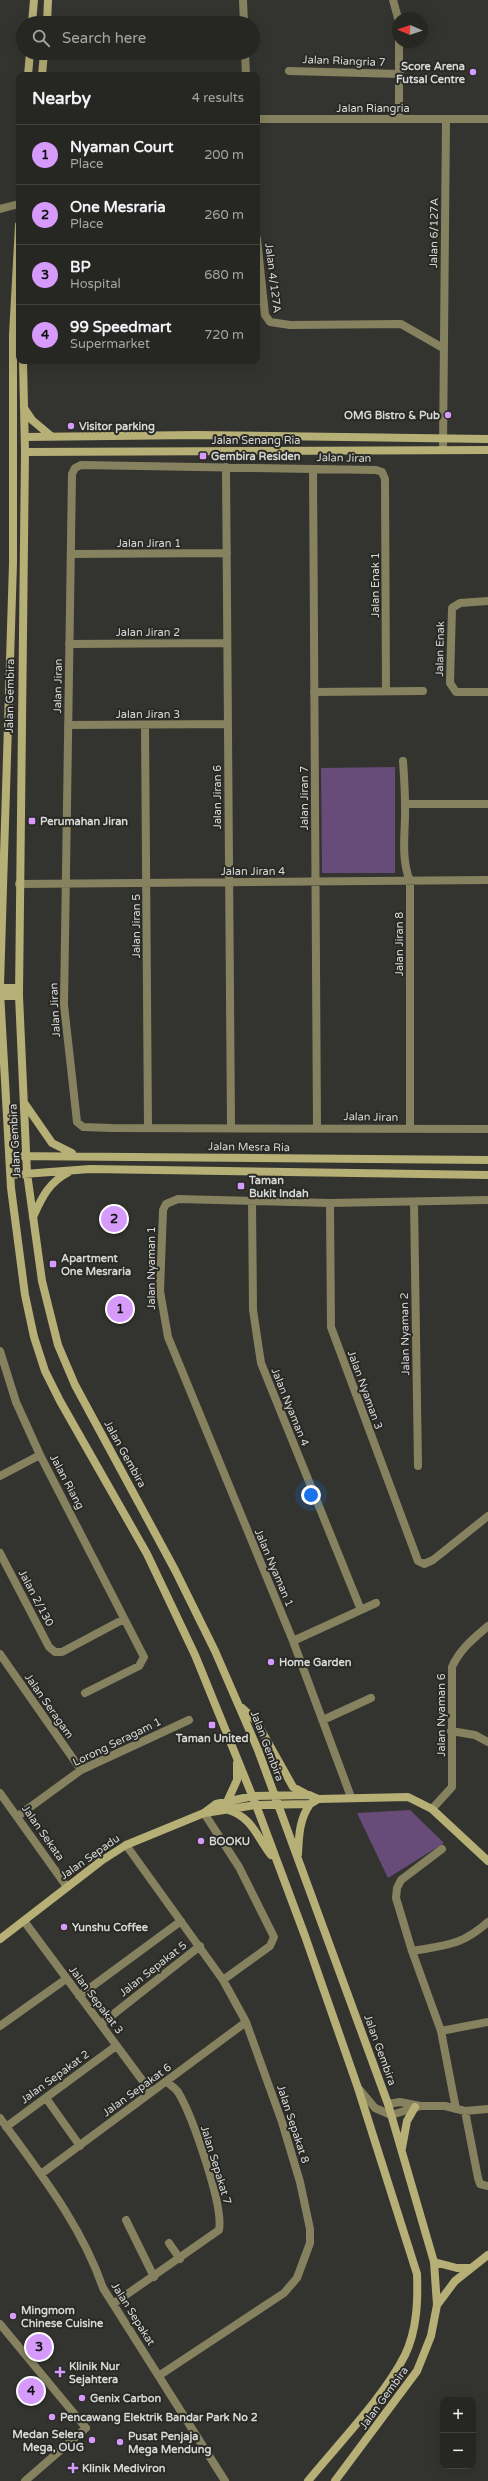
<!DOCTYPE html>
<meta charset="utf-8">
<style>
:root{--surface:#262623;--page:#323230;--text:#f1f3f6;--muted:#a4a5a6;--line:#424341;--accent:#d69bfa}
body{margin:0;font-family:"Varela Round",sans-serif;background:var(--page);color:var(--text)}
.controls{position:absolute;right:12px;bottom:12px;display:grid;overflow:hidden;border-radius:8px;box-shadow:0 4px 16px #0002}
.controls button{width:36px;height:36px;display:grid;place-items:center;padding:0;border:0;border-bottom:1px solid var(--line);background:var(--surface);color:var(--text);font:20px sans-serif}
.compass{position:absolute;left:392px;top:12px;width:36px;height:36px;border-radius:50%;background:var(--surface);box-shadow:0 4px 16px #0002;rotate:272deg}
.you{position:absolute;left:311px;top:1495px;width:14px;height:14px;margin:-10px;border:3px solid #fff;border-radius:50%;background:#1a73e8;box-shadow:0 0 0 6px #1a73e833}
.badge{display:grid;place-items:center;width:26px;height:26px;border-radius:50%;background:var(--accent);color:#111;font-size:13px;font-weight:700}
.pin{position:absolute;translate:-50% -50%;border:2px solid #fff;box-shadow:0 1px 4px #0006}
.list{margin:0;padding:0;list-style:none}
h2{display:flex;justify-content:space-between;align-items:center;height:52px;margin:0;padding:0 16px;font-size:17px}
h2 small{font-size:13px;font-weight:400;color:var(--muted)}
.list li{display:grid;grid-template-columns:26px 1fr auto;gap:12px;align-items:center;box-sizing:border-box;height:60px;padding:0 16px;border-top:1px solid var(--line)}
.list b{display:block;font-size:15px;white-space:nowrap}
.list p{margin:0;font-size:13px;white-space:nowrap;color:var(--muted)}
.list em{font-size:13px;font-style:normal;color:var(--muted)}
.icon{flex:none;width:22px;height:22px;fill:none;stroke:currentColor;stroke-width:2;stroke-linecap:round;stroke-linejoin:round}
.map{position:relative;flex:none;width:488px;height:2481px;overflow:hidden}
.search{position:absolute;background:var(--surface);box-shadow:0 4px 16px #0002;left:16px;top:16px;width:244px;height:44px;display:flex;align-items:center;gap:10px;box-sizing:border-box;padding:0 14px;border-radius:22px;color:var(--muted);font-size:15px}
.panel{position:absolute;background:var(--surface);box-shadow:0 4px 16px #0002;left:16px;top:72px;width:244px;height:292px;border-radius:8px}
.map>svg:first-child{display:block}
</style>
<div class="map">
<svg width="488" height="2481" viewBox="0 0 488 2481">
<rect width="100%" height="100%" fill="#33332f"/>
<!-- green -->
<path fill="#674b79" d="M395,767V873H322L321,768Z
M410,1810L444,1843L388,1878L357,1813Z"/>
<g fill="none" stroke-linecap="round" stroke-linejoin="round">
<!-- street -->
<path stroke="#86825f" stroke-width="8" d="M243,0L244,23
M393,0L398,18
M245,53L246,75
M289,71L400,74
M257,119H488
M399,119V42
M0,209L19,204
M257,239L265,315L270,322L290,325L401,324L443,348
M443,450L446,119
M226,467L231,1128
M313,469L317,1128
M71,554L227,553
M488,601L460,603L452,608L450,683L456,692H488
M69,644L227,643
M386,691L385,479L382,472L376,470L81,465L75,468L72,474L64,1005L77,1122L83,1127L112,1128L488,1129
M314,692L423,691
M68,725L228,724
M145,725L148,1128
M403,761C404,775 405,790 405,804C406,829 400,857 410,881V1129
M405,804H488
M19,884L488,880
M252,1200L253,1310L261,1363L361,1610
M414,1202L418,1466
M330,1203L331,1327L418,1561L424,1564L433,1560L488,1516
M0,1351L16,1402L40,1455L144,1657L139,1666L85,1693
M0,1476L40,1455
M0,1553L49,1647L55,1652H62L124,1619
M293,1641L376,1603
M0,1654L81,1770
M323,1720L371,1698
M451,1731L475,1735L488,1742
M0,1793L67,1887
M351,1797L293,1641L168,1337L160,1291L163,1210L166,1204L178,1199L330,1203L488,1200
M432,1809L452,1787V1667C460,1649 473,1639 488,1626
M204,1813L239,1867L274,1937L270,1946L223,1980
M18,1816L81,1770L189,1720
M126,1845L223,1980L246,2022L282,2122L300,2182L310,2229V2243L297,2278L284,2293L160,2375
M442,1849L401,1880L397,1888L396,1898L412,1951L441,2031L456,2109
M24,1921L151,2092
M412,1951C446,1945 461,1946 488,1922
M79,1996L181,1921
M101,2024L200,1946
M0,2026L66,1979
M441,2031L488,2022
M359,2089L375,2108L391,2115L421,2106H445L465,2111L488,2109
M46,2098L80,2146
M388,2104L400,2102L420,2106
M465,2111L478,2178L480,2184L488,2186
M0,2118C39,2172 81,2224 103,2288L225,2481
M6,2127L116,2046
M41,2174L246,2022
M126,2220L154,2277
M169,2243L180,2259
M113,2304L219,2230C224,2206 192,2115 178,2092C175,2088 170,2085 167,2082
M0,2324L86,2428L25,2481"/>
<!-- secondary -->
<path stroke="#b6af76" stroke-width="8" d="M32,23L34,0
M47,23L48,0
M28,75L30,53
M42,75L44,53
M23,361L25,452L19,996L27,1173L42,1281L58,1345L75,1385L175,1570L215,1651L258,1750L388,2104L434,2262L437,2305L431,2336L417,2371L335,2481
M24,408L32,420L51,436
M25,437L197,435L488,439
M25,452L488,450
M0,985L13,563V335L19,225
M0,988H18
M0,992L11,1188L25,1295L34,1337L45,1371L60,1401L147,1554L195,1655L256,1805L305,1936L358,2088L417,2274C418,2301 417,2330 405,2355C384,2397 338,2444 308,2481
M0,996H19
M25,1104L52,1143L72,1153
M9,1156L488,1160
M11,1175L90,1169L488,1175
M33,1217C42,1197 49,1182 69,1172
M242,1708L256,1721L293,1787L306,1794
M227,1802L237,1780V1763
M228,1810C252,1817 257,1837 271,1855
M205,1813L256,1805L310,1804L318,1799L408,1797L432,1809L488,1861
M298,1854C299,1836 299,1820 310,1804
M0,1939L101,1861L126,1845L204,1813L216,1804L253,1796L309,1795L318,1799
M402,2148L407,2121L415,2107
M434,2262L457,2268H469
M437,2305L455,2281L488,2255"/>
</g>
<!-- markers -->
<g fill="#d69bfa" stroke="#292926" stroke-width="1.5">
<circle cx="473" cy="72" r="4"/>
<circle cx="448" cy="415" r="4"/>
<circle cx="71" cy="426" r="4"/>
<rect x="199" y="452" width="8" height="8" rx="2"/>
<rect x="28" y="817" width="8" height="8" rx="2"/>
<rect x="237" y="1182" width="8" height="8" rx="2"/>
<rect x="49" y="1260" width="8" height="8" rx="2"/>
<circle cx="271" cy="1662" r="4"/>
<rect x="208" y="1721" width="8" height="8" rx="2"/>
<circle cx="201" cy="1841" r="4"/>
<circle cx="64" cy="1927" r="4"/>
<circle cx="13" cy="2316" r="4"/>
<path d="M58 2366h4v4h4v4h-4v4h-4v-4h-4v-4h4z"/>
<circle cx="82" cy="2398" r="4"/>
<circle cx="52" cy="2417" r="4"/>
<circle cx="92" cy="2440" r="4"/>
<circle cx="120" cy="2442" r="4"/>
<path d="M71 2462h4v4h4v4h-4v4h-4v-4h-4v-4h4z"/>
</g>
<g text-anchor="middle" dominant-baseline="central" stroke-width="4" stroke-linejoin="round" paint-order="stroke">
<!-- street labels -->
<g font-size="11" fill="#d7d7d5" stroke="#292926">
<text transform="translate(344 61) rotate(2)">Jalan Riangria 7</text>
<text x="373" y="108">Jalan Riangria</text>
<text transform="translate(434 233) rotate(-89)">Jalan 6/127A</text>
<text transform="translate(273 278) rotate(83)">Jalan 4/127A</text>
<text x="256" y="440">Jalan Senang Ria</text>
<text transform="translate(344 458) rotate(1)">Jalan Jiran</text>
<text x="149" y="543">Jalan Jiran 1</text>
<text transform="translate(375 585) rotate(-90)">Jalan Enak 1</text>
<text x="148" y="632">Jalan Jiran 2</text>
<text transform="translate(440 649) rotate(-89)">Jalan Enak</text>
<text transform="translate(58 686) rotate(-89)">Jalan Jiran</text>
<text transform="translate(10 696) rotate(-89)">Jalan Gembira</text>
<text x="148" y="714">Jalan Jiran 3</text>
<text transform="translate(217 797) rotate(-90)">Jalan Jiran 6</text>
<text transform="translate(304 798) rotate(-90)">Jalan Jiran 7</text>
<text x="253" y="871">Jalan Jiran 4</text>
<text transform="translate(136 926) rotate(-90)">Jalan Jiran 5</text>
<text transform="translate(399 944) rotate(-90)">Jalan Jiran 8</text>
<text transform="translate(55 1010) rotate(-93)">Jalan Jiran</text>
<text transform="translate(371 1117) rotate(1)">Jalan Jiran</text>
<text transform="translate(15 1141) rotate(-93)">Jalan Gembira</text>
<text transform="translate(249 1147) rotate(1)">Jalan Mesra Ria</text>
<text transform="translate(151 1268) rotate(-90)">Jalan Nyaman 1</text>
<text transform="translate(405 1334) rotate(-91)">Jalan Nyaman 2</text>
<text transform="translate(365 1390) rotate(70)">Jalan Nyaman 3</text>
<text transform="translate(290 1407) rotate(68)">Jalan Nyaman 4</text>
<text transform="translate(125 1454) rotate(61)">Jalan Gembira</text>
<text transform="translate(67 1482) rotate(62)">Jalan Riang</text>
<text transform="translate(274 1568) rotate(67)">Jalan Nyaman 1</text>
<text transform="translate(36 1598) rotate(62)">Jalan 2/130</text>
<text transform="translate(49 1706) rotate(55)">Jalan Seragam</text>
<text transform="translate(441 1715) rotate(-90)">Jalan Nyaman 6</text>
<text transform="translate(117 1742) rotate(-26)">Lorong Seragam 1</text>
<text transform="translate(267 1746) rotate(69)">Jalan Gembira</text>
<text transform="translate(43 1833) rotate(55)">Jalan Sekata</text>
<text transform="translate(90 1857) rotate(-35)">Jalan Sepadu</text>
<text transform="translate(153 1969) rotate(-38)">Jalan Sepakat 5</text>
<text transform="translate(96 2000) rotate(53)">Jalan Sepakat 3</text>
<text transform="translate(380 2050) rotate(70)">Jalan Gembira</text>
<text transform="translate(55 2077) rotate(-36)">Jalan Sepakat 2</text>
<text transform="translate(137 2090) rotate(-36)">Jalan Sepakat 6</text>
<text transform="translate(293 2124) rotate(72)">Jalan Sepakat 8</text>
<text transform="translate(216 2165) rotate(73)">Jalan Sepakat 7</text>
<text transform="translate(133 2314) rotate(58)">Jalan Sepakat</text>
<text transform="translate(384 2398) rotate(-54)">Jalan Gembira</text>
</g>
<!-- poi labels -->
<g font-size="11" font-weight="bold" fill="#d7d7d5" stroke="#292926" text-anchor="start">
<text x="465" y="66" text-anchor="end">Score Arena<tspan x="465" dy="13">Futsal Centre</tspan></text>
<text x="440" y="415" text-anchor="end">OMG Bistro &amp; Pub</text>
<text x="79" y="426">Visitor parking</text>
<text x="211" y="456">Gembira Residen</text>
<text x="40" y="821">Perumahan Jiran</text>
<text x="249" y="1180">Taman<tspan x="249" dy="13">Bukit Indah</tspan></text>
<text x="61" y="1258">Apartment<tspan x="61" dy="13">One Mesraria</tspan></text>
<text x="279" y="1662">Home Garden</text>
<text x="212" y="1738" text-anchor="middle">Taman United</text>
<text x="209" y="1841">BOOKU</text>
<text x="72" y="1927">Yunshu Coffee</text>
<text x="21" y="2310">Mingmom<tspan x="21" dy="13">Chinese Cuisine</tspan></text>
<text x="69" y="2366">Klinik Nur<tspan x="69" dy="13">Sejahtera</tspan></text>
<text x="90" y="2398">Genix Carbon</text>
<text x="60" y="2417">Pencawang Elektrik Bandar Park No 2</text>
<text x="84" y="2434" text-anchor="end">Medan Selera<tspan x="84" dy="13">Mega, OUG</tspan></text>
<text x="128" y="2436">Pusat Penjaja<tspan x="128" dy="13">Mega Mendung</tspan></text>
<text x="82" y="2468">Klinik Mediviron</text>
</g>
</g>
</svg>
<div class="controls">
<button>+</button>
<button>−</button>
</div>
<svg class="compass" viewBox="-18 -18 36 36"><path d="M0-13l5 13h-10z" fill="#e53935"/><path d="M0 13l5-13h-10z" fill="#a4a5a6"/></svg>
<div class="you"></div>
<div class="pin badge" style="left:120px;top:1309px">1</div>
<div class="pin badge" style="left:114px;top:1219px">2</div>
<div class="pin badge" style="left:39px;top:2347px">3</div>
<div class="pin badge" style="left:31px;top:2391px">4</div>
<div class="search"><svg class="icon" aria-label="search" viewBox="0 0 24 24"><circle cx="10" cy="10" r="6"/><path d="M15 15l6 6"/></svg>Search here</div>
<section class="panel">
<h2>Nearby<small>4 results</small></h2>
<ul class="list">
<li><span class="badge">1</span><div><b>Nyaman Court</b><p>Place</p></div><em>200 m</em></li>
<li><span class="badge">2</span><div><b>One Mesraria</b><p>Place</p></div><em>260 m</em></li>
<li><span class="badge">3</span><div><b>BP</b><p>Hospital</p></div><em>680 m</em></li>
<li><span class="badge">4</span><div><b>99 Speedmart</b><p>Supermarket</p></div><em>720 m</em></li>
</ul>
</section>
</div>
